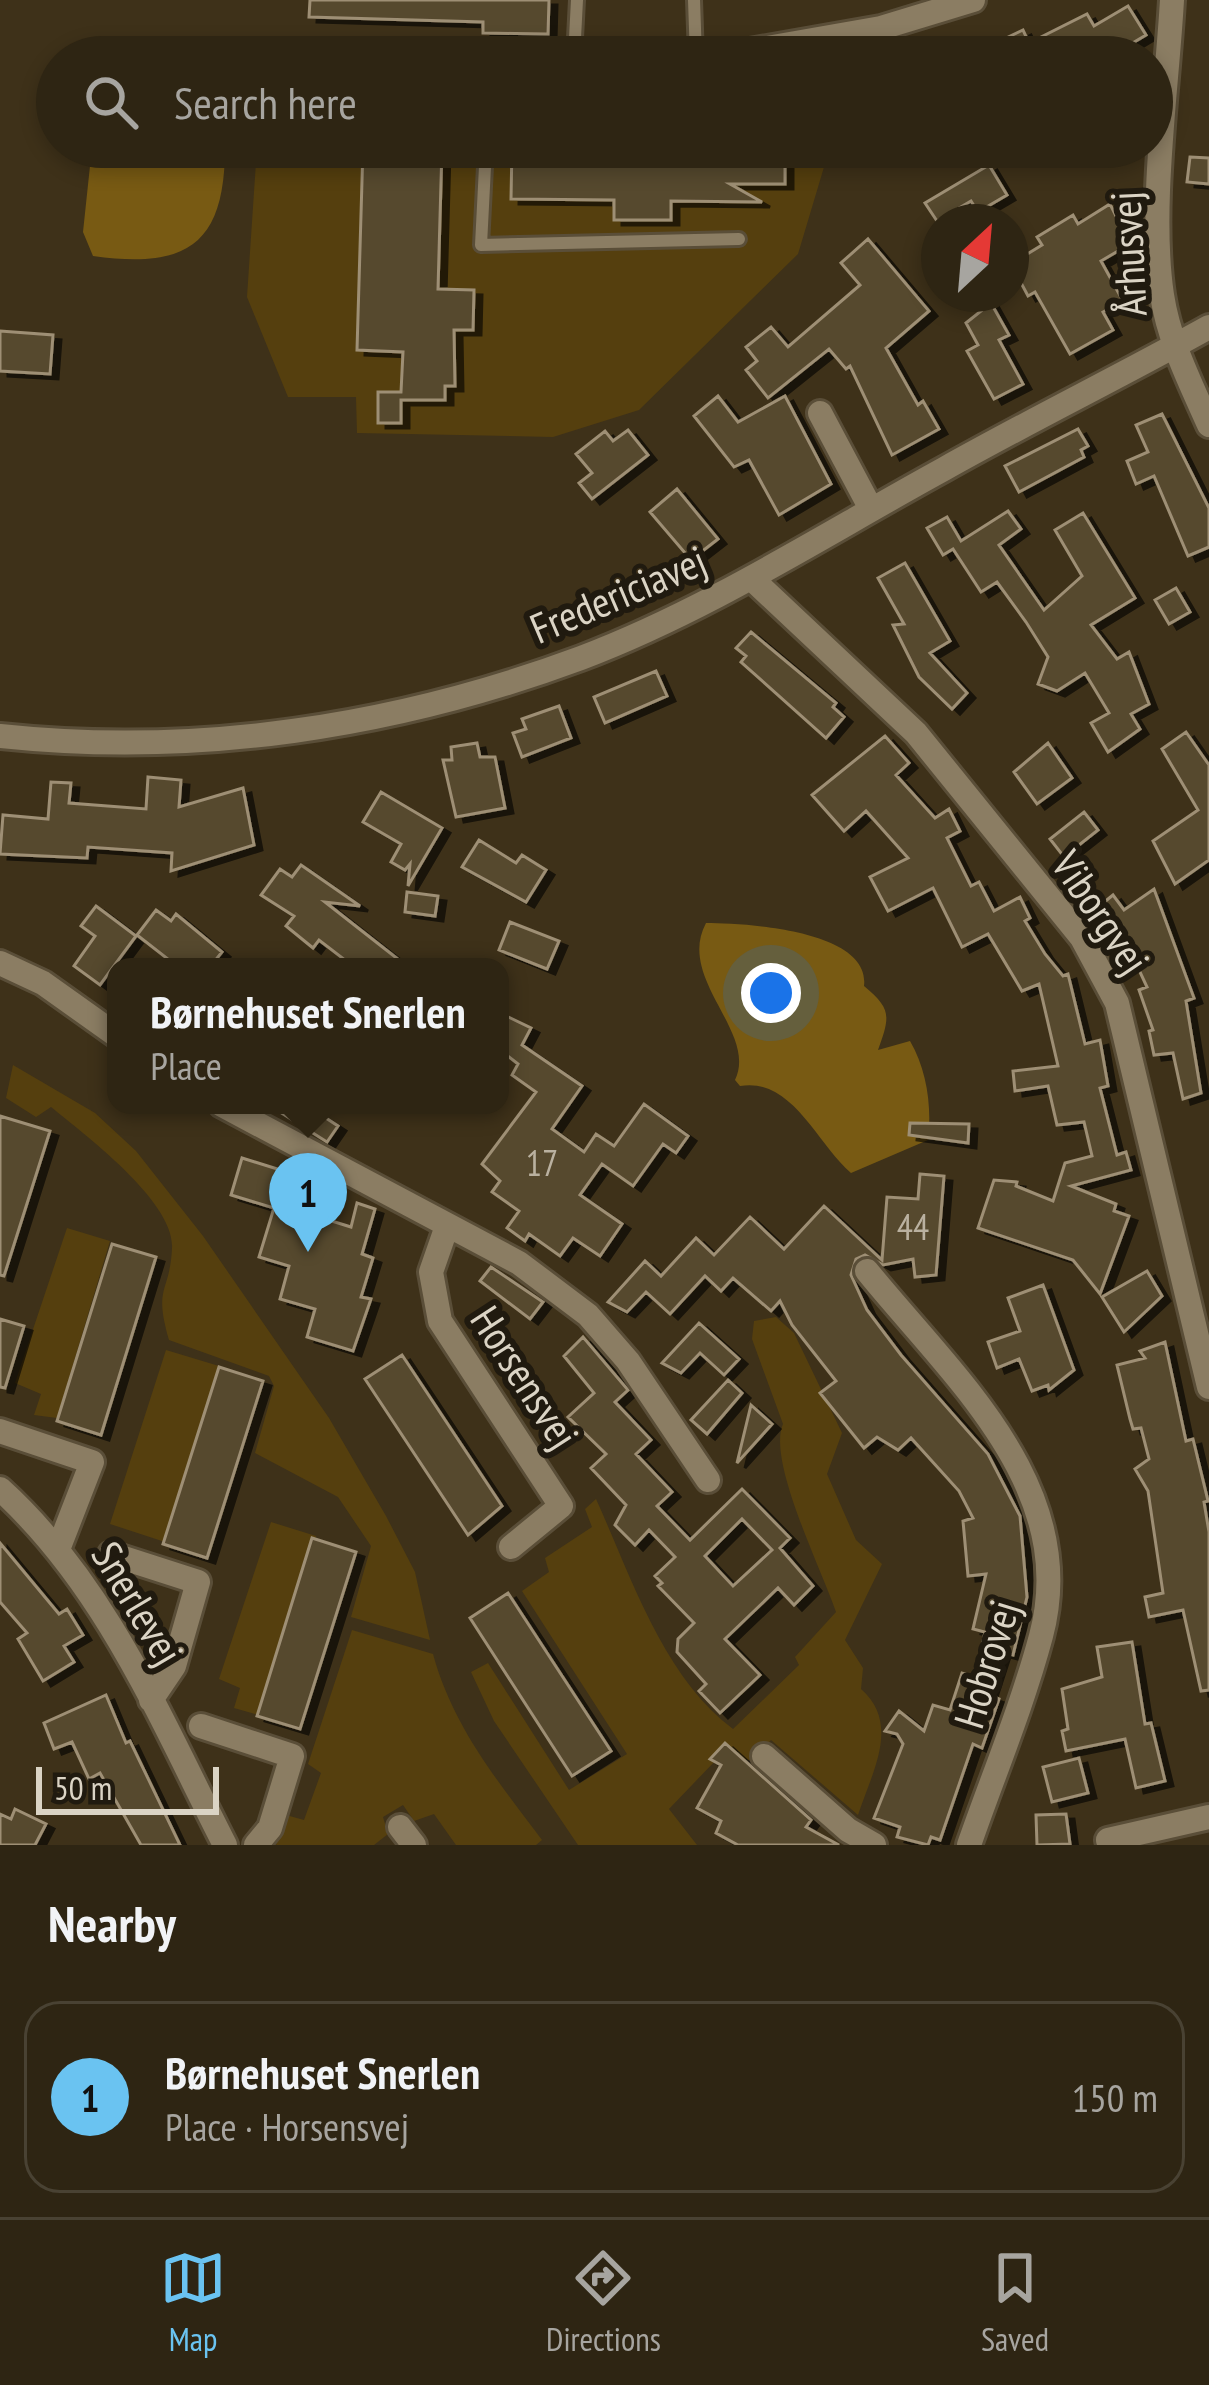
<!DOCTYPE html>
<meta charset="utf-8">
<style>
:root{--surface:#2e2513;--page:#362d1c;--text:#f1f3f6;--muted:#a7a5a0;--line:#494233;--accent:#6ac3f1}
body{margin:0;font-family:"PT Sans Narrow",sans-serif;background:var(--page);color:var(--text)}
.compass{position:absolute;left:921px;top:204px;width:108px;height:108px;border-radius:50%;background:var(--surface);box-shadow:0 6px 18px #0003;rotate:26deg}
.scale{position:absolute;left:36px;bottom:30px;width:183px;box-sizing:border-box;padding-left:12px;border:6px solid #dbd4c5;border-top:0;font-size:33px;line-height:42px;white-space:nowrap;color:#dbd4c5;-webkit-text-stroke:9px #201a0f;paint-order:stroke}
.you{position:absolute;left:771px;top:993px;width:42px;height:42px;margin:-30px;border:9px solid #fff;border-radius:50%;background:#1a73e8;box-shadow:0 0 0 18px #1a73e833}
.badge{display:grid;place-items:center;width:78px;height:78px;border-radius:50%;background:var(--accent);color:#111;font-size:39px;font-weight:700}
.pin{position:absolute;translate:-50% -99px;filter:drop-shadow(0 3px 6px #0008)}
.pin::after{content:'';position:absolute;top:63px;width:42px;height:36px;background:inherit;clip-path:polygon(0 0,100% 0,50% 100%)}
.popup{position:absolute;left:107px;top:958px;width:402px;height:156px;box-sizing:border-box;display:grid;place-content:center;border-radius:24px;background:var(--surface);filter:drop-shadow(0 3px 9px #0005);font-size:39px;white-space:nowrap;color:var(--muted)}
.popup b{font-size:45px;color:var(--text)}
.popup::after{content:'';position:absolute;left:50%;top:100%;margin-left:-24px;border:24px solid transparent;border-top-color:var(--surface)}
.list{margin:0;padding:0;list-style:none}
h2{display:flex;justify-content:space-between;align-items:center;height:156px;margin:0;padding:0 48px;font-size:51px}
h2 small{font-size:39px;font-weight:400;color:var(--muted)}
.list li{display:grid;grid-template-columns:78px 1fr auto;gap:36px;align-items:center;box-sizing:border-box;height:192px;margin:0 24px 24px;padding:0 24px;border:3px solid var(--line);border-radius:36px}
.list b{display:block;font-size:45px;white-space:nowrap}
.list p{margin:0;font-size:39px;white-space:nowrap;color:var(--muted)}
.list em{font-size:39px;font-style:normal;color:var(--muted)}
.icon{flex:none;width:66px;height:66px;fill:none;stroke:currentColor;stroke-width:2;stroke-linecap:round;stroke-linejoin:round}
.map{position:relative;flex:none;width:1209px;height:1845px;overflow:hidden}
.search{position:absolute;background:var(--surface);box-shadow:0 6px 18px #0003;left:36px;right:36px;top:36px;height:132px;display:flex;align-items:center;gap:30px;box-sizing:border-box;padding:0 42px;border-radius:66px;color:var(--muted);font-size:45px}
.sheet{height:372px;background:var(--surface)}
nav{display:flex;justify-content:space-around;align-items:center;box-sizing:border-box;height:168px;border-top:3px solid var(--line);background:var(--surface);font-size:33px;color:var(--muted)}
nav a{display:grid;justify-items:center;gap:6px}
nav .on{color:var(--accent)}
.map>svg:first-child{display:block}
</style>
<div class="map">
<svg width="1209" height="1845" viewBox="0 0 1209 1845">
<defs>
<filter id="shadow"><feDropShadow dx="8" dy="5" stdDeviation="0" flood-color="#0009"/></filter>
</defs>
<rect width="100%" height="100%" fill="#3e3119"/>
<!-- green -->
<path fill="#553f0e" d="M257,147H830L798,254L639,410L553,437L357,433L356,397H288L247,297Z
M13,1065L95,1113L136,1151L203,1236L329,1418L386,1516L415,1572L430,1640L351,1617L371,1546L338,1497L255,1453L274,1386L269,1376L169,1340C153,1285 170,1294 172,1248C175,1202 84,1134 51,1107L36,1117L6,1098Z
M67,1228L110,1241L57,1418L34,1415L41,1394L15,1383Z
M776,1317L794,1333L842,1433L827,1474L856,1540L882,1564L845,1640L863,1668L861,1689C901,1724 872,1772 858,1815L771,1740L751,1760L717,1759L669,1809L697,1845H578L494,1721L471,1672L488,1663L569,1790L627,1754L522,1591L549,1572L545,1558L592,1527L585,1509L596,1499C631,1576 663,1677 733,1729L799,1665L795,1657L836,1612C821,1568 767,1460 783,1424L752,1339L754,1321Z
M166,1350L219,1366L165,1542L110,1524Z
M271,1522L316,1536L262,1716L234,1708L240,1688L219,1679Z
M352,1630L433,1654C453,1727 497,1780 542,1840L536,1845H456L434,1814L414,1821L403,1805L383,1817L388,1834L374,1845H276L286,1815L304,1820L321,1773L308,1764Z"/>
<!-- water -->
<path fill="#785a13" d="M92,147H225C225,245 187,269 93,256L83,232Z
M706,923C745,923 871,930 864,986C892,1009 890,1017 878,1050L910,1041C927,1070 932,1107 928,1140L851,1173C817,1144 792,1077 740,1086L735,1080C758,1032 676,979 706,923Z"/>
<!-- building -->
<path fill="#56482f" stroke="#9e8f74" stroke-width="3" fill-rule="evenodd" filter="url(#shadow)" d="M310,0H549L548,34L483,33V22L309,17Z
M1128,6L1146,35L1109,57H966L1023,30L1029,43L1087,14L1094,26Z
M363,147H442L438,289L474,290L473,330H454L455,386H445V400H401V423H378V392H401L403,352L357,350Z
M512,147H785V184H730L762,202L671,201V220H614V200L511,199Z
M1190,157L1209,158V184L1187,182Z
M989,165L1007,195L978,212L971,201L937,221L925,203Z
M1110,204L1130,244L1101,261L1123,301L1103,312L1113,330L1070,354L1035,292L1028,296L1011,264L1042,245L1037,237L1073,215L1078,224Z
M868,239L929,311L886,348L918,405L923,401L939,429L892,455L850,366L846,369L829,349L768,398L746,370L757,361L746,347L771,327L788,347L860,285L841,263Z
M991,303L1009,335L999,340L1023,384L994,399L967,351L978,345L966,323Z
M0,331L53,335L50,374L0,371Z
M718,396L738,422L785,396L831,484L779,515L749,460L734,467L694,416Z
M1162,414L1209,508V547L1188,556L1154,476L1136,484L1127,461L1148,452L1136,425Z
M1078,429L1088,446L1081,450L1084,457L1019,492L1005,466Z
M628,430L648,455L592,499L579,483L592,473L576,454L605,431L613,441Z
M677,489L718,539L691,560L650,512Z
M1008,511L1021,529L999,545L1044,610L1082,576L1055,530L1083,513L1135,598L1091,625L1117,659L1129,652L1149,704L1131,714L1140,729L1108,752L1091,723L1109,713L1085,673L1057,691L1038,684L1048,657L1026,622L997,582L981,592L953,549L943,555L927,528L947,517L961,541Z
M905,563L950,641L930,653L967,693L952,709L919,677L893,625L904,624L878,578Z
M1176,588L1190,612L1169,624L1155,600Z
M751,632L836,703L833,707L844,717L826,738L741,662L746,656L736,648Z
M656,671L667,696L605,723L594,697Z
M559,706L571,738L522,757L513,733L526,729L522,719Z
M1186,732L1209,765V860L1175,884L1153,841L1198,810L1162,749Z
M885,736L909,763L896,775L935,818L949,809L960,831L947,838L971,886L979,882L994,911L1020,897L1030,918L1025,921L1045,954L1063,976L1068,974L1085,1044L1100,1040L1108,1086L1100,1088L1117,1155L1126,1152L1131,1170L1071,1186L1116,1204L1114,1211L1129,1216L1100,1294L1073,1260L978,1228L994,1180L1017,1182L1016,1186L1053,1201L1065,1163L1092,1156L1084,1122L1057,1125L1048,1086L1015,1091L1013,1071L1058,1066L1039,984L1022,991L988,934L962,947L933,888L888,911L870,877L908,858L866,811L844,831L812,795Z
M477,743L480,757H495L505,808L456,817L443,760H452L451,747Z
M1048,743L1072,778L1037,804L1014,772Z
M148,777L181,780L179,807L243,788L254,845L171,871L172,853L88,847L87,858L0,854L3,815L48,819L51,782L71,783L69,803L146,809Z
M381,792L442,828L408,886L410,864L405,870L391,862L401,844L363,822Z
M1084,812L1098,830L1064,857L1050,839Z
M479,840L516,863L522,855L546,870L526,902L462,867Z
M301,865L360,906L325,902L408,967H354L319,940L313,948L286,926L294,916L261,895L280,869L292,877Z
M1154,889L1194,998L1186,1001L1201,1093L1183,1099L1173,1053L1154,1055L1149,1031L1153,1030L1139,990L1147,987L1126,942L1119,947L1092,912L1113,895L1124,910Z
M407,892L438,896L435,916L405,912Z
M96,906L136,936L100,985L74,966L95,936L81,926Z
M156,910L171,921L176,914L222,952L210,967H178L137,935Z
M510,922L559,941L547,969L499,950Z
M500,1013L531,1028L522,1045L582,1086L552,1129L584,1152L596,1134L614,1146L644,1104L688,1136L676,1153L663,1144L633,1186L602,1164L580,1195L622,1224L600,1256L573,1238L560,1256L529,1234L525,1241L507,1228L519,1211L492,1192L500,1181L482,1164L536,1092L512,1075L518,1064L500,1050Z
M269,1105H306L338,1126L327,1142Z
M0,1116L50,1131L4,1276L0,1275Z
M910,1123L969,1124L968,1143L909,1135Z
M242,1158L319,1182L309,1214L351,1227L357,1203L375,1209L362,1254L373,1258L361,1297L371,1299L353,1351L307,1337L315,1309L280,1299L289,1266L259,1257L274,1208L231,1195Z
M920,1174L944,1176L936,1275L915,1277L913,1259L883,1265L865,1255L856,1259L851,1275L867,1310L901,1355L988,1454L1020,1516L1027,1597L1013,1655L1002,1652L988,1695L999,1699L982,1748L973,1744L940,1840L931,1837L928,1845L897,1837L900,1827L874,1818L903,1744L897,1734L885,1731L899,1711L924,1731L933,1705L950,1710L962,1673L975,1677L985,1632L973,1629L986,1574L968,1576L963,1521L973,1518L959,1491L911,1438L898,1450L877,1437L864,1448L820,1393L836,1381L792,1325L780,1301L771,1311L733,1278L721,1291L705,1276L670,1314L646,1292L627,1312L608,1302L645,1261L661,1276L696,1238L714,1255L750,1217L784,1249L824,1206L882,1260L887,1197L918,1199Z
M112,1244L156,1257L101,1435L57,1421Z
M491,1267L543,1302L530,1319L480,1281Z
M1147,1271L1162,1296L1124,1332L1102,1297Z
M1043,1285L1074,1370L1049,1390L1048,1385L1032,1391L1019,1359L997,1368L988,1342L1020,1331L1008,1298Z
M0,1319L24,1326L5,1388L0,1387Z
M699,1323L739,1359L724,1375L700,1353L681,1373L662,1363Z
M583,1337L628,1390L615,1402L651,1440L636,1454L672,1492L657,1506L690,1540L742,1489L790,1538L780,1548L813,1586L794,1605L778,1588L725,1639L760,1675L720,1713L699,1691L706,1684L677,1652L678,1639L694,1623L658,1586L662,1583L655,1576L675,1557L649,1530L635,1545L615,1525L626,1505L591,1468L606,1454L568,1417L594,1393L564,1356ZM742,1519L772,1550L733,1586L705,1556Z
M1165,1342L1186,1441L1193,1439L1208,1501L1204,1502L1209,1532V1690L1201,1691L1183,1610L1149,1617L1145,1597L1163,1593L1148,1491L1135,1469L1149,1459L1141,1428L1133,1429L1130,1419L1117,1365L1145,1358L1140,1351Z
M402,1355L502,1506L468,1535L365,1379Z
M219,1367L263,1381L207,1558L163,1544Z
M728,1380L742,1393L707,1434L691,1420Z
M751,1405L772,1424L737,1463Z
M312,1538L356,1552L300,1729L257,1716Z
M0,1543L59,1614L67,1609L83,1635L64,1646L74,1662L43,1681L18,1639L27,1633L0,1602Z
M508,1593L611,1751L572,1776L470,1618Z
M1132,1642L1145,1724L1151,1723L1165,1781L1136,1788L1125,1739L1066,1751L1062,1731L1068,1729L1062,1689L1102,1677L1097,1647Z
M106,1695L126,1743L130,1741L180,1845H141L100,1773L89,1779L72,1742L54,1749L44,1723Z
M725,1743L811,1820L806,1827L839,1845H738L716,1833L721,1821L697,1808L721,1765L710,1759Z
M1079,1758L1088,1793L1052,1802L1043,1767Z
M15,1809L46,1824L35,1845H0V1814L11,1819Z
M1066,1814L1070,1844L1037,1845L1036,1815Z"/>
<g fill="none" stroke-linecap="round" stroke-linejoin="round">
<!-- service casing -->
<g stroke="#5a4e38" stroke-width="18">
<path id="service" d="M694,0L696,57
M574,57L577,0
M486,147L481,245L739,239"/>
</g>
<!-- minor casing -->
<g stroke="#5a4e38" stroke-width="30">
<path id="minor" d="M1172,0C1167,89 1149,208 1162,295C1169,341 1190,382 1209,425
M716,57L881,28L973,0
M820,413L871,509
M751,578L916,733L1082,938L1117,1003L1209,1387
M0,736C197,757 395,727 581,658C708,610 825,534 944,469C1031,420 1121,376 1209,327
M0,963L43,983L116,1035
M222,1105L519,1263L588,1315L628,1361L708,1480
M447,1226L431,1272L440,1321L561,1506L511,1547
M867,1271C952,1376 1081,1487 1041,1636C1022,1707 993,1776 969,1845
M0,1431L92,1462L59,1547
M0,1489C106,1585 161,1720 225,1845
M111,1554L198,1582L174,1666L151,1700
M201,1726L292,1756L270,1828L256,1845
M764,1756L848,1830L874,1845
M400,1827L414,1845
M1108,1840L1209,1817"/>
</g>
<!-- service -->
<use href="#service" stroke="#8b7d63" stroke-width="12"/>
<!-- minor -->
<use href="#minor" stroke="#8b7d63" stroke-width="24"/>
</g>
<g text-anchor="middle" dominant-baseline="central" stroke-width="12" stroke-linejoin="round" paint-order="stroke">
<!-- number labels -->
<g font-size="36" fill="#bab1a0">
<text x="542" y="1162">17</text>
<text x="913" y="1226">44</text>
</g>
<!-- street labels -->
<g font-size="42" fill="#dbd4c5" stroke="#201a0f">
<text transform="translate(1128 254) rotate(-93)">Århusvej</text>
<text transform="translate(618 594) rotate(-23)">Fredericiavej</text>
<text transform="translate(1101 912) rotate(56)">Viborgvej</text>
<text transform="translate(525 1377) rotate(57)">Horsensvej</text>
<text transform="translate(138 1603) rotate(59)">Snerlevej</text>
<text transform="translate(986 1664) rotate(-73)">Hobrovej</text>
</g>
</g>
</svg>
<svg class="compass" viewBox="-18 -18 36 36"><path d="M0-13l5 13h-10z" fill="#e53935"/><path d="M0 13l5-13h-10z" fill="#a7a5a0"/></svg>
<div class="scale">50 m</div>
<div class="you"></div>
<div class="pin badge" style="left:308px;top:1252px">1</div>
<div class="popup"><b>Børnehuset Snerlen</b>Place</div>
<div class="search"><svg class="icon" aria-label="search" viewBox="0 0 24 24"><circle cx="10" cy="10" r="6"/><path d="M15 15l6 6"/></svg>Search here</div>
</div>
<section class="sheet">
<h2>Nearby<small></small></h2>
<ul class="list">
<li><span class="badge">1</span><div><b>Børnehuset Snerlen</b><p>Place · Horsensvej</p></div><em>150 m</em></li>
</ul>
</section>
<nav>
<a class="on"><svg class="icon" aria-label="map" viewBox="0 0 24 24"><path d="M3 6l6-2 6 2 6-2v14l-6 2-6-2-6 2zM9 4v14M15 6v14"/></svg>Map</a>
<a><svg class="icon" aria-label="directions" viewBox="0 0 24 24"><path d="M12 3l9 9-9 9-9-9zM9 14v-3h6M13 9l2 2-2 2"/></svg>Directions</a>
<a><svg class="icon" aria-label="saved" viewBox="0 0 24 24"><path d="M7 4h10v16l-5-4-5 4z"/></svg>Saved</a>
</nav>
